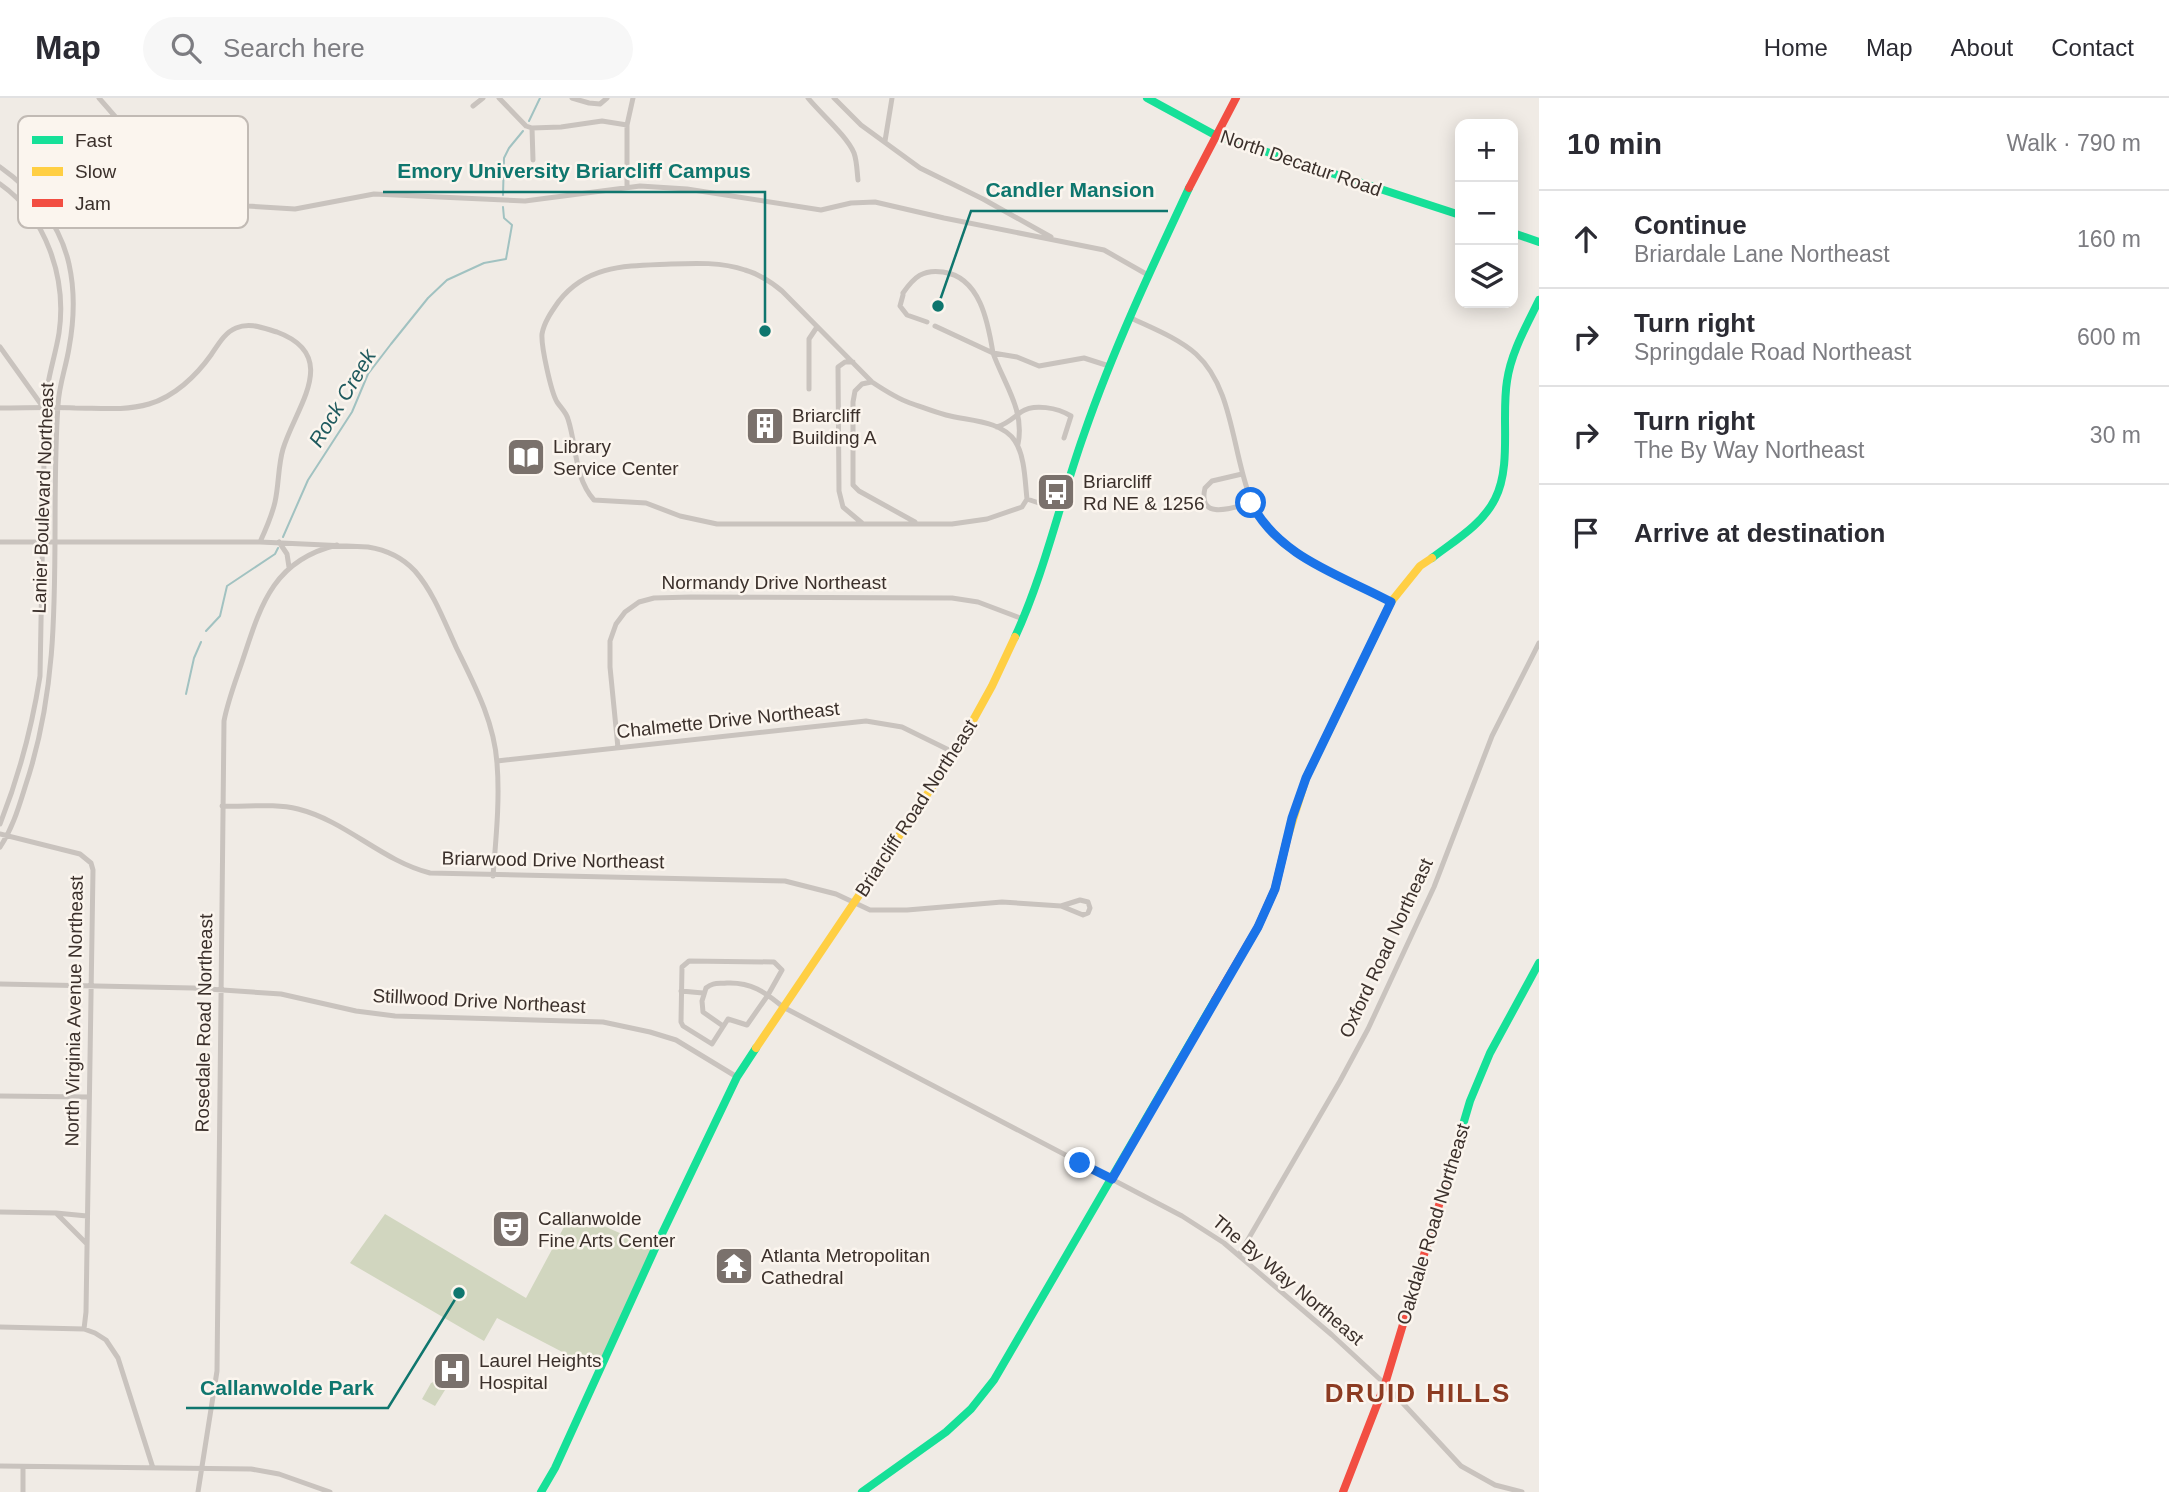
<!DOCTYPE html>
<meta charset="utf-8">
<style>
:root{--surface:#fff;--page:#f7f7f7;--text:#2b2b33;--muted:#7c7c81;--line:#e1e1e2}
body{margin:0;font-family:Arial,sans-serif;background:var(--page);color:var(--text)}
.controls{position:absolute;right:21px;top:21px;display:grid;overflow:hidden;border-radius:14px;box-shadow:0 4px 18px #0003}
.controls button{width:63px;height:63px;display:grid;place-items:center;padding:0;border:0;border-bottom:2px solid var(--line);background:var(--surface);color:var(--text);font:35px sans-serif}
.stop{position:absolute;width:21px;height:21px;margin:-16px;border:5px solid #1a73e8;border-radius:50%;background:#fff}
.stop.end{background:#1a73e8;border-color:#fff;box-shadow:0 2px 7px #0008}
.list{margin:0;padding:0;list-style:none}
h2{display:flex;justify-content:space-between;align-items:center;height:91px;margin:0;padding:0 28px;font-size:30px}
h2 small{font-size:23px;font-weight:400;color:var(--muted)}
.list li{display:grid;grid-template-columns:46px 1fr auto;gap:21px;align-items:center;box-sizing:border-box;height:98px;padding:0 28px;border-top:2px solid var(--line)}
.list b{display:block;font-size:26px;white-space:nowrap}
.list p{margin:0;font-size:23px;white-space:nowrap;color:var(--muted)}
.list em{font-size:23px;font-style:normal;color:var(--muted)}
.icon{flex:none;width:38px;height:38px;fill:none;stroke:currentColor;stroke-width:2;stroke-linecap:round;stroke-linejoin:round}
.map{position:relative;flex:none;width:1539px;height:1394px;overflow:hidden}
header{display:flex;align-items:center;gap:42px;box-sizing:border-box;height:98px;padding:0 35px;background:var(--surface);border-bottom:2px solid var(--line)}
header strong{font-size:33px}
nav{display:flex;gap:38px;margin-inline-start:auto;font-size:24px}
.search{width:490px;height:63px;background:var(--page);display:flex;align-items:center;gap:18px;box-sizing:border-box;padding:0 24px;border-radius:38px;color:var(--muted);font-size:26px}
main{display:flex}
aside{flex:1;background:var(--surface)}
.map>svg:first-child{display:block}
</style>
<header>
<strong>Map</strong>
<div class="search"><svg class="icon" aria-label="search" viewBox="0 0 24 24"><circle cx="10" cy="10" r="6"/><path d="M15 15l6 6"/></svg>Search here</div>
<nav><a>Home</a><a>Map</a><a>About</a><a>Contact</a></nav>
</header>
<main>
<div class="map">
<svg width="1539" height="1394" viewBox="0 0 1539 1394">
<rect width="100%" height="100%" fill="#f0ebe5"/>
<!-- green -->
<path fill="#d1d6bf" d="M572,1114L656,1151L599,1273L497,1220L484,1243L350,1165L385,1116L526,1200Z
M436,1283L444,1287L445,1292L435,1308L422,1301L431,1285Z"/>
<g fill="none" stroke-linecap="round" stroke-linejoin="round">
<!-- stream -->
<path stroke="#a1c2c1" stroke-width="2" d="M529,23L540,0
M503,97L504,60L509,50L523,33
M283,439L308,382L352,314L368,276L391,246L428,200L447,182L484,165L506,161L512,127L504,120L503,109
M206,533L220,518L227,488L275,456L278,450
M186,596L194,560L201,544"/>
<!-- street -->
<path stroke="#c9c3be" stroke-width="5" d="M99,0L168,79L192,92L248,108L295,111L374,96L525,103L640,88L687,91L821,112L851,105L875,104L944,120L1104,152L1148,177
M499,0L526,28L532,30L561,29L602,23L627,27
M572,0L589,5L600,6L607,0
M808,0C820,15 847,38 854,55C857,63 857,74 858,82
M834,0L861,27L920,70L983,101L1051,139
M473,8L483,0
M532,30L533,62
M885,43L892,0
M0,69C33,92 60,126 69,166C75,193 74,223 69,250C66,269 59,287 58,307C49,436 68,560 26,686C19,708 13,730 0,749
M0,86C46,118 67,180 59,235C55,260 46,283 45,309L40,578C32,629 19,678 0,726
M627,89V27L633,0
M903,195C914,179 923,171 943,174C980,179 988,224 993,255L935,228
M903,197L900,208L907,217L927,224
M1131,220C1152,230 1178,240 1196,256C1243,299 1228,386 1271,436C1297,464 1356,485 1391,504
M0,249L43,309
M853,264H845L838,269L839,393L843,409L862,425
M871,284L862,286L855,293L853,304V387L859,393L915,424
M809,291V241L817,229
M0,310C25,310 50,309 75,310C99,310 125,313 149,306C174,299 196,278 211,257C218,247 224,235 236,230C250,224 263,230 277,234C342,258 295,310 283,351C278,368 279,386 275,404C272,417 266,431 260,444
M997,329C1007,326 1013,320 1021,314C1034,305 1058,310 1071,318L1064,340
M1018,346C1025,312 1004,286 993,255L1017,259L1039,268L1084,260L1109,268
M1242,376L1212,383L1205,390C1197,424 1235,409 1251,405
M1027,401L1022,409L987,421L952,426H717L680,418L646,405L594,402C574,379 577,349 568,321C566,314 561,310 557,304C551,294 541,248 542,236C544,224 552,213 559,203C588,166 628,168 671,166C695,165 722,164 745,172C759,176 771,184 782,193L872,284C884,292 896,300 910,305C922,309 934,314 946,317C968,323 1001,322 1015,343C1025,358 1025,384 1027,401L1060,412
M0,444H260L368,449C387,452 402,459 415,473C434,495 444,523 456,549C474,586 494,623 497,665C500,702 496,740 493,778
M279,444L287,456L289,469
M618,650L610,569V543L616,526L625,514L639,504L654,500L691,499L952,500L978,504L1023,521
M497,663L866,623L902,629L955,655
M222,708C246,709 274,705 298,711C346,723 382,763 430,775L785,783L836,796L870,812H907L1002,804L1061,808L1080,802L1088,804L1090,810L1088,815L1083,817L1061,808
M0,736L80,756L91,765L93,772L86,1214L84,1231
M689,863L774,864L782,872L768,897L747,927L728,921L712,946L683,928L681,924L682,869Z
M0,886L193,890L281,896L356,913L395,918L603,924L650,934L676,942L737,979
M681,893L703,895
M723,928L703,914L702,903L706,890C713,884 718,886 727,885C751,884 765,894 783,909L1182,1118L1224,1145L1332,1237L1385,1286L1461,1368L1495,1387L1522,1394
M0,998L89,999
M0,1114L56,1115L87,1146
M56,1115L87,1118
M1239,1157L1340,983L1368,931L1434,789L1492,638L1539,545
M0,1229L84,1231L95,1235L106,1242L118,1260L153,1370
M0,1368L251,1371L279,1376L330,1394
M23,1369V1394
M198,1394L217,1273L224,623C228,602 236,582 243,561C261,506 274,462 337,447"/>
<!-- fast -->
<path stroke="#16e098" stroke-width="8" d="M1147,0L1215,37L1460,117
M1513,135L1539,144
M1432,460C1454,443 1482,427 1495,401C1512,368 1501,319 1507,283C1511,254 1527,227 1539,202
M1015,539C1045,474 1060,403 1084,336C1113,252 1151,171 1189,90
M1452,1064L1470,1003L1490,955L1539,865
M541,1394L555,1370L658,1144L737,979L756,950
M862,1394L946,1334L971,1311L994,1282L1215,902"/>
<!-- slow -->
<path stroke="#ffcf43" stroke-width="8" d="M1287,741L1306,680L1391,504L1420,468L1432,460
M756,950L955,655L992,588L1015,539"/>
<!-- jam -->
<path stroke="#f24e42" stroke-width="8" d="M1189,90L1236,0
M1215,902L1258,829L1275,791L1287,741
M1343,1394L1385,1286L1452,1064"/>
</g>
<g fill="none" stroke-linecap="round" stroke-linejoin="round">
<!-- route -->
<path stroke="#1a73e8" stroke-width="9" d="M1080,1065L1112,1081L1258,829L1275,791L1292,720L1306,680L1391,504C1339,476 1280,460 1251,405"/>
</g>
<!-- icons -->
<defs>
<g id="building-square" transform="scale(2.0125)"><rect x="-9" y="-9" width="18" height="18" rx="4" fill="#7a716c" stroke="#fbf5ee"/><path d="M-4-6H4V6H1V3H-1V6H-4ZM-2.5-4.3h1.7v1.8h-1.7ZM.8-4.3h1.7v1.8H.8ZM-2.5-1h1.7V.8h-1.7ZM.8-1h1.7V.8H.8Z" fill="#fff"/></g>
<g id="library-square" transform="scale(2.0125)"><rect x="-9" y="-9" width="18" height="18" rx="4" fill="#7a716c" stroke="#fbf5ee"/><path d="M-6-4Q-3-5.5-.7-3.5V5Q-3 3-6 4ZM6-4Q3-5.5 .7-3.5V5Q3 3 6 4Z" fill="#fff"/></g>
<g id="bus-square" transform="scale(2.0125)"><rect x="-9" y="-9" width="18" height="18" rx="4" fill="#7a716c" stroke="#fbf5ee"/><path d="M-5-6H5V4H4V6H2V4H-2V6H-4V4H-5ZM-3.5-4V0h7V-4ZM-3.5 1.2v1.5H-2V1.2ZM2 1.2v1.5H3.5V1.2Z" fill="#fff"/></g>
<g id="theatre-square" transform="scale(2.0125)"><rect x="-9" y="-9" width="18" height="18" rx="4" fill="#7a716c" stroke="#fbf5ee"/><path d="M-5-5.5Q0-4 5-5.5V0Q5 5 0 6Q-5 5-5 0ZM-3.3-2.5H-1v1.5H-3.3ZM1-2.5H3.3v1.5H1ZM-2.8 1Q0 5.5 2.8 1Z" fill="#fff"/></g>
<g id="temple-square" transform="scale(2.0125)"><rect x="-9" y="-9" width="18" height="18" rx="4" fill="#7a716c" stroke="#fbf5ee"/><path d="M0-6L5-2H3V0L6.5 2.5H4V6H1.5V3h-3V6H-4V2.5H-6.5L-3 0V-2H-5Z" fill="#fff"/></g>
<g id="hospital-square" transform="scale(2.0125)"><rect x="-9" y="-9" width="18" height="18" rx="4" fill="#7a716c" stroke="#fbf5ee"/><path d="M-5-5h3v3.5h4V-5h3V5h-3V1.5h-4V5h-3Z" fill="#fff"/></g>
</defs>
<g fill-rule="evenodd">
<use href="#building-square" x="765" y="328"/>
<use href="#library-square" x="526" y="359"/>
<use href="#bus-square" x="1056" y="394"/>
<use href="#theatre-square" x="511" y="1131"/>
<use href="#temple-square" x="734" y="1168"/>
<use href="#hospital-square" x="452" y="1273"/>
</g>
<g text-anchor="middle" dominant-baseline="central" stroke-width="5" stroke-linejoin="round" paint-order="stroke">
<!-- street labels -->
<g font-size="19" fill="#3b302b" stroke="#fbf5ee">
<text transform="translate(1301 65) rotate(19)">North Decatur Road</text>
<text transform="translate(43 400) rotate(-88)">Lanier Boulevard Northeast</text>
<text x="774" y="484">Normandy Drive Northeast</text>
<text transform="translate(728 622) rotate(-6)">Chalmette Drive Northeast</text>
<text transform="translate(916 710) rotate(-57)">Briarcliff Road Northeast</text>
<text transform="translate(553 762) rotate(1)">Briarwood Drive Northeast</text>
<text transform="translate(1386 850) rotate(-65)">Oxford Road Northeast</text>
<text transform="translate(479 903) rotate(3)">Stillwood Drive Northeast</text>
<text transform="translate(74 913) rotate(-89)">North Virginia Avenue Northeast</text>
<text transform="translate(204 925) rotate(-89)">Rosedale Road Northeast</text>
<text transform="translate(1433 1126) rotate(-73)">Oakdale Road Northeast</text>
<text transform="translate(1288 1182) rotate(40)">The By Way Northeast</text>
</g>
<!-- poi labels -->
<g font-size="19" fill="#3b302b" stroke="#fbf5ee" text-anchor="start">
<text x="792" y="317">Briarcliff<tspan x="792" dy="22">Building A</tspan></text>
<text x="553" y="348">Library<tspan x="553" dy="22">Service Center</tspan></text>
<text x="1083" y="383">Briarcliff<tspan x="1083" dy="22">Rd NE &amp; 1256</tspan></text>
<text x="538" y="1120">Callanwolde<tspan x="538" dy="22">Fine Arts Center</tspan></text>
<text x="761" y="1157">Atlanta Metropolitan<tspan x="761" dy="22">Cathedral</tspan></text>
<text x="479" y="1262">Laurel Heights<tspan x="479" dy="22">Hospital</tspan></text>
</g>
<!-- water labels -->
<g font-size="21" font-style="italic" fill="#1f5a5e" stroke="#fbf5ee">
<text transform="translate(342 300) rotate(-59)">Rock Creek</text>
</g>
<!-- district labels -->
<g font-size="26" font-weight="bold" letter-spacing="2" fill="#8c3b22" stroke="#fbf5ee">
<text x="1418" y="1295">DRUID HILLS</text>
</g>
</g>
<!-- legend -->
<rect x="18" y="18" width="230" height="112" rx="10" fill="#fbf5ee" stroke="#c1bab4" stroke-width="2"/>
<rect x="32" y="38" width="31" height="8" fill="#16e098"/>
<rect x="32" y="69" width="31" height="9" fill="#ffcf43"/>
<rect x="32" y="101" width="31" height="8" fill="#f24e42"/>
<g font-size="19" fill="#3b302b">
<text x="75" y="49">Fast</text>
<text x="75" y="80">Slow</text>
<text x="75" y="112">Jam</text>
</g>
<!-- callouts -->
<path fill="none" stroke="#0f766e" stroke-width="2.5" d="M765 233L765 94H383M938 208L971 113H1168M459 1195L388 1310H186"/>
<g fill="#0f766e" stroke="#fbf5ee" stroke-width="2.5">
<circle cx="765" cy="233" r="7"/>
<circle cx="938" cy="208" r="7"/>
<circle cx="459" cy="1195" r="7"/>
</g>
<g font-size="21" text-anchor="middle" font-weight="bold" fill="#0f766e" stroke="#fbf5ee" stroke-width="5" stroke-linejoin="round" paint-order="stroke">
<text x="574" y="80">Emory University Briarcliff Campus</text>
<text x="1070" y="99">Candler Mansion</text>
<text x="287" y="1297">Callanwolde Park</text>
</g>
</svg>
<div class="controls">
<button>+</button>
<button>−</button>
<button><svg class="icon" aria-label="layers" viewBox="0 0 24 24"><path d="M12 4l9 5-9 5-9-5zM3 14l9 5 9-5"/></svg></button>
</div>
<div class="stop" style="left:1251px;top:405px"></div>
<div class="stop end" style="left:1080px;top:1065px"></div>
</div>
<aside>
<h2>10 min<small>Walk · 790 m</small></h2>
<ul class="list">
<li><svg class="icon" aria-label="ahead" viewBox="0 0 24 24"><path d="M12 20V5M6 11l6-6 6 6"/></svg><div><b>Continue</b><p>Briardale Lane Northeast</p></div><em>160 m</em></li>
<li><svg class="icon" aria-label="right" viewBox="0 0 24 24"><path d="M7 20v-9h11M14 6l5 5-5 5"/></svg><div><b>Turn right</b><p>Springdale Road Northeast</p></div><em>600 m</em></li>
<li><svg class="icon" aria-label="right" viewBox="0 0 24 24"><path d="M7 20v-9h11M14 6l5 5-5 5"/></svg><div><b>Turn right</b><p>The By Way Northeast</p></div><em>30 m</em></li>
<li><svg class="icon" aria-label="arrive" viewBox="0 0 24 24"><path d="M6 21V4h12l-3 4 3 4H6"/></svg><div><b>Arrive at destination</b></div></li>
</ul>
</aside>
</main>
